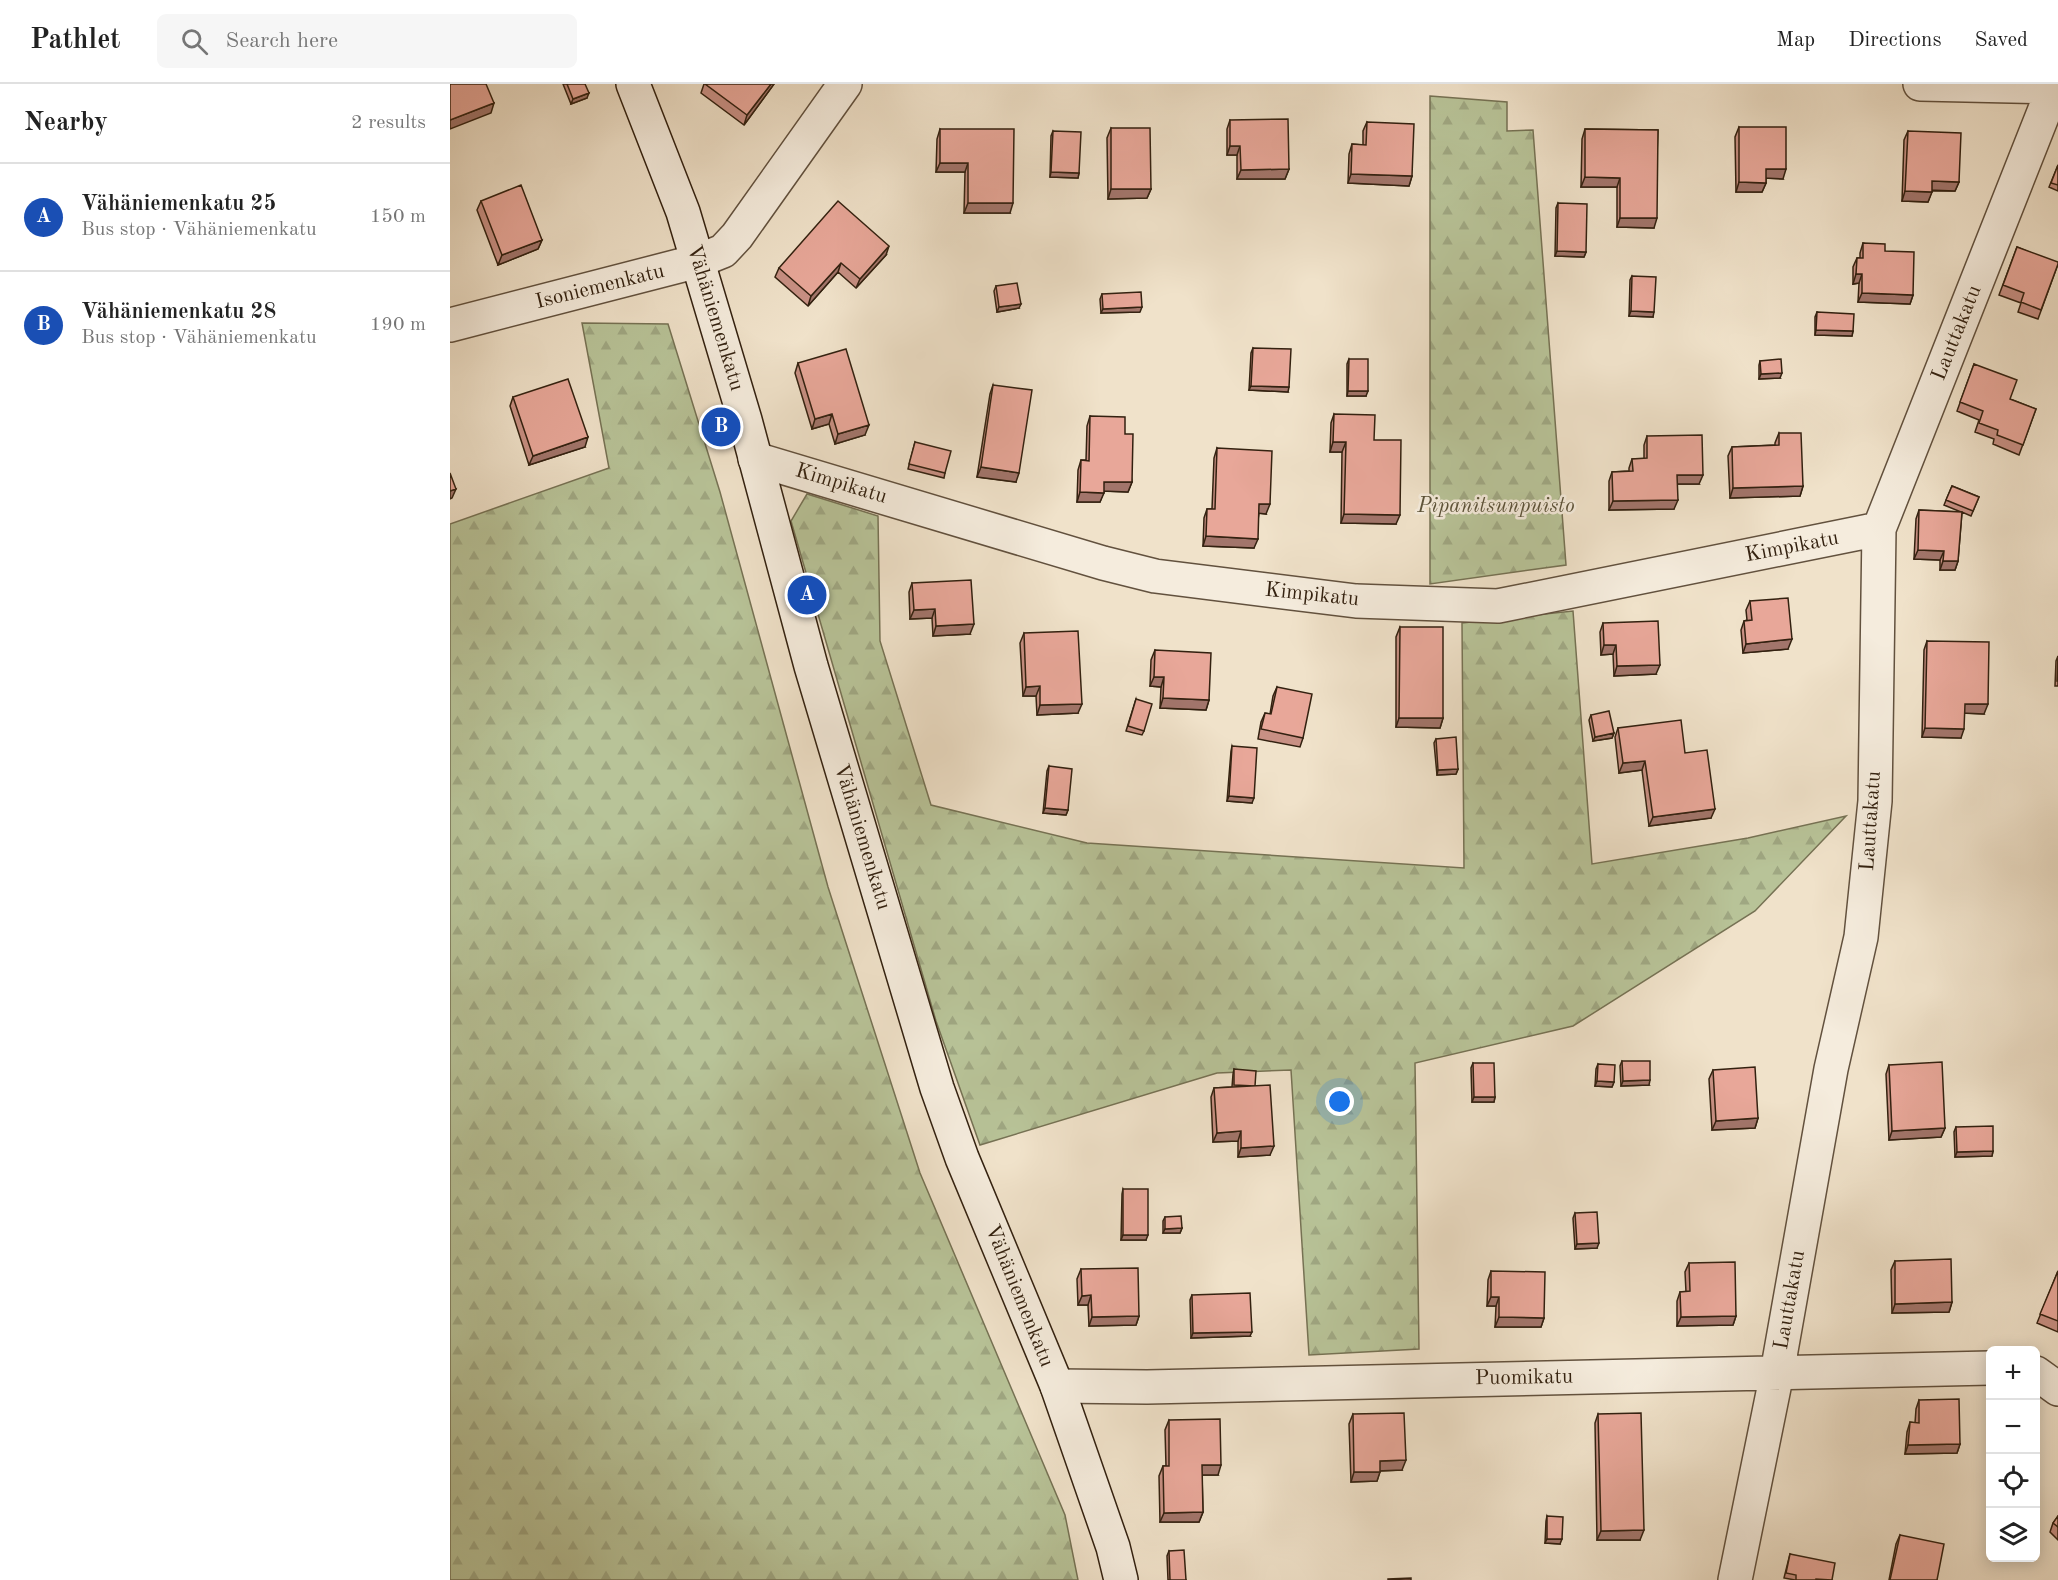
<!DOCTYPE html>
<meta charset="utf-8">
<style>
:root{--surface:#fff;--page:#f6f6f6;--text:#222;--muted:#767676;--line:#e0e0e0;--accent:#2563eb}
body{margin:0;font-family:"Old Standard TT",serif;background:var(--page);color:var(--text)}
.controls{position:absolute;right:18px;bottom:18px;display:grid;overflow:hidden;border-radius:9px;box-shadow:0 3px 15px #0003}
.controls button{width:54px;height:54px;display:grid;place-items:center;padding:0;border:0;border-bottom:2px solid var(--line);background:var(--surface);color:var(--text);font:30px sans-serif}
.you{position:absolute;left:890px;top:1018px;width:21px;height:21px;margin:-15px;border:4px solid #fff;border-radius:50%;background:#1a73e8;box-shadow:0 0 0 9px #1a73e833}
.badge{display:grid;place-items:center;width:39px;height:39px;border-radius:50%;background:var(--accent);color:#fff;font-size:20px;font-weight:700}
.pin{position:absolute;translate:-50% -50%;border:3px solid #fff;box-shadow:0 2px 6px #0006}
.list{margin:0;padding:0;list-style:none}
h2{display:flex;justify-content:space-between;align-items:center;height:78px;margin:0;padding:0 24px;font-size:26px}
h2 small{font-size:20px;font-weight:400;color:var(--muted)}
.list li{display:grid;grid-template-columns:39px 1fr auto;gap:18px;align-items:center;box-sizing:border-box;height:108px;padding:0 24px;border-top:2px solid var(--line)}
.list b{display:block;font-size:22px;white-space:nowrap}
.list p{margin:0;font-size:20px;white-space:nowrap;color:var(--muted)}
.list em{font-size:20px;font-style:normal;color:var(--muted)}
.icon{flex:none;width:33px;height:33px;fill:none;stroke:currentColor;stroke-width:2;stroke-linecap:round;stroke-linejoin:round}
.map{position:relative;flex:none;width:1608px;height:1496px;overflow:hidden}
header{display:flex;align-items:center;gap:36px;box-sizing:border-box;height:84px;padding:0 30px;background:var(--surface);border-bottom:2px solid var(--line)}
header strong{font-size:28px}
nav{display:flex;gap:33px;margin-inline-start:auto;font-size:21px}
.search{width:420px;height:54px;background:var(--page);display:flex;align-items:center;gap:15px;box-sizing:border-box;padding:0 21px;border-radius:9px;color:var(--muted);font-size:22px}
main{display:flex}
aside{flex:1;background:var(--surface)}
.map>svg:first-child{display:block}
</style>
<header>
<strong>Pathlet</strong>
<div class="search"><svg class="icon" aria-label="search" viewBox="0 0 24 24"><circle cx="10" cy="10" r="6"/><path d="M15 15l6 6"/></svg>Search here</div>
<nav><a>Map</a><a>Directions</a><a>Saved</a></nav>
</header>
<main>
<aside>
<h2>Nearby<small>2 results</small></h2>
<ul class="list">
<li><span class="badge" style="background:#1a4fb4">A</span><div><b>Vähäniemenkatu 25</b><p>Bus stop · Vähäniemenkatu</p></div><em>150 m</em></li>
<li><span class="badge" style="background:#1a4fb4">B</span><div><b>Vähäniemenkatu 28</b><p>Bus stop · Vähäniemenkatu</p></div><em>190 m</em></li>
</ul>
</aside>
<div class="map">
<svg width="1608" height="1496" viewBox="0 0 1608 1496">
<defs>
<pattern id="forest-firs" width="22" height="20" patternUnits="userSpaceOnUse" patternTransform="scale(1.5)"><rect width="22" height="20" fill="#b8c398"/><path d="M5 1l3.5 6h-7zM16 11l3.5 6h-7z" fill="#9fa782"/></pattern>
</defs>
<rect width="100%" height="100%" fill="#f0e2ca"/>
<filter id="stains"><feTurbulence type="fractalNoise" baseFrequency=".00333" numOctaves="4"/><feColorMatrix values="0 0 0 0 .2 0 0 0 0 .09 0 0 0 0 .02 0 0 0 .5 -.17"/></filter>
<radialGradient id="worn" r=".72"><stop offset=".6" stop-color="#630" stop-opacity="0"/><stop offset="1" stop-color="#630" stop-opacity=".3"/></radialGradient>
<!-- forest -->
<path fill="url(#forest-firs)" stroke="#767254" stroke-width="1.5" d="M980,12L1057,18V47L1083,46L1116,481L980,500Z
M132,239L218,240L270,408L378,803L470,1089L615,1431L628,1496H0V440L159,384Z
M357,410L428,432L430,557L481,721L637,759L1014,784L1012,539L1123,527L1142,780L1298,754L1396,732L1305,827L1123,942L965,979L969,1265L859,1271L841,986L767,989L530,1061L486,937L341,437Z"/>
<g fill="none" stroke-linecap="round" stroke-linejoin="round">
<!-- street casing -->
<g stroke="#62513e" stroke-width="36">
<path id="street" d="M1470,0L1608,3
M0,241L248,177L273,167L287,152L395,0
M305,375L653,479L705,492L906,517L1048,522L1429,445
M1586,1289L1608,1305
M607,1302L697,1303L1540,1284
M1285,1496L1327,1289L1381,985L1411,853L1425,717L1429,445L1605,0"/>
</g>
<!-- secondary casing -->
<g stroke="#332110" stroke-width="36">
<path id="secondary" d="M183,0L233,128L295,336L361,582L487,1004L512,1074L607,1302L663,1463L671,1496"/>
</g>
<!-- street -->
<use href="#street" stroke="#f5ecdd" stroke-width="33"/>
<!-- secondary -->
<use href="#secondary" stroke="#f5ecdd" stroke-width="33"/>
</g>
<!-- wall -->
<path fill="#c89084" stroke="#332110" stroke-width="1.5" d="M113,0H135L137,14L121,20Z
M254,0H324L294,41L251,9Z
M780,36L839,85L835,95H787V71H777V45Z
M917,38L962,92L959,102L898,99L899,70L902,60L913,61V47Z
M1289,43L1333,95L1316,94V99L1312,108H1286L1285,53Z
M661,44L701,105L697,114L658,115L657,54Z
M490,45L560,129H514L515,88H486L487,55Z
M1135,45L1208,46L1204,144L1167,143V103H1131L1132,55Z
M603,47L629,89L628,94L600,93L601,52Z
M1458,47L1509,98L1505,107H1482L1478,118L1452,117L1454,56Z
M1608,81V107L1599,103Z
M31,117L92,156L88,165L48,181L27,126Z
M1108,119L1136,168L1134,173L1105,172L1106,124Z
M1413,159L1435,167L1463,211L1460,220L1408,218L1409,199L1403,200V183L1407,174H1410V169Z
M1567,163L1608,180L1588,235L1568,228L1571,219L1549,211Z
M436,171L406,204L388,188L358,222L325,193L329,184Z
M1182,192L1203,233L1179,232L1180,196Z
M546,202L569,224L547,228L544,207Z
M652,210L690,228L651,229L650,215Z
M1367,228L1403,247L1402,252L1365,251V233Z
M803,264L838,308L799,306L801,269Z
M899,275L916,312H897V280Z
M1310,277L1330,294L1309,295V281Z
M348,279L415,351L385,360L379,340L362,345L345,289Z
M1524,280L1560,315L1586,325L1569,371L1543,360L1544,355L1525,348L1529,336L1507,327Z
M543,301L566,398L527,393L540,310Z
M63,313L135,363L79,381L60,322Z
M884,330L946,440L891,439L892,368H880L881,339Z
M640,332L675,350L682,398L678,408L654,407L650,418H627L628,386L631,376H636L637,342Z
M1329,349L1353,402L1350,412L1280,414L1278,372L1282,363L1325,361V359Z
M1197,352L1249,400H1227L1224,425L1159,426V397L1162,388L1179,387V384L1182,375H1194V361Z
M465,358L495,389L494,394L458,385Z
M767,364L816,430L809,429L804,464L753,462L754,434L757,425H762L764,374Z
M1502,402L1529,413L1521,432L1512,428L1508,477L1505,486H1490V476L1464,475L1466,435L1469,426L1511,428L1494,421Z
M462,499L520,550L483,552L482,534L460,535L459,508Z
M1300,517L1338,565L1293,569L1291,546L1294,537L1297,536L1296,526Z
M1153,539L1206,590L1164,592L1163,570L1151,571L1150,548Z
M950,543L993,634L990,644L946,643V553Z
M574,549L628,629L587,631L586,612H573L570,559Z
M1477,557L1534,630L1514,629L1511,654L1472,653L1474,566Z
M705,566L759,616L756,626L710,624L711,603L700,602L701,576Z
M1608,572V602H1605L1606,577Z
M827,603L853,654L850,663L808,655L811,638L815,629L820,630L823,612Z
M686,615L694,647L692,651L676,647Z
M1141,631L1164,649L1162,654L1143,657L1139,636Z
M1168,644L1235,669L1261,734L1199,742L1192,686L1169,689L1165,653Z
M986,655L1008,685L1006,690L987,691L984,659Z
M782,662L802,719L777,717L781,667Z
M599,682L618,726L616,731L593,729L597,687Z
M1172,977L1199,1001L1171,1002L1170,982Z
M1023,979L1045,1013L1044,1018H1022L1021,984Z
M1148,980L1164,998L1162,1003L1145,1002L1146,985Z
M1439,981L1495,1044L1491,1053L1439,1056L1436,990Z
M784,985L805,1002L820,1071L788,1073V1057L763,1058L761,1013L764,1004L782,1003L783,990Z
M1263,986L1308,1034L1305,1044L1262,1046L1259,995Z
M1506,1043L1543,1067L1542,1072L1505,1073L1504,1048Z
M673,1105L696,1156H671L672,1110Z
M1125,1129L1147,1164L1125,1165L1123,1134Z
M715,1133L732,1144L730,1149H713V1137Z
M1445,1177L1502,1218L1499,1228L1442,1229L1441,1186Z
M1239,1179L1286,1232L1283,1241L1227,1242V1217L1230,1208H1236L1235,1188Z
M631,1185L689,1232L686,1241L639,1242L638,1221H628L627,1195Z
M1041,1187L1094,1234L1091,1243H1045L1046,1222H1037L1038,1196Z
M1608,1187V1248L1587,1239Z
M742,1211L800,1252L741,1254L740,1216Z
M1469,1316L1510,1360L1507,1369L1455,1370L1457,1348L1460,1338L1465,1339L1466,1325Z
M903,1330L952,1386L930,1387L927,1397L901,1398L899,1340Z
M1148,1330L1190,1456H1147L1145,1339Z
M719,1336L768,1391H752L753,1428L749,1438H710L709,1392L713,1382H716L715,1346Z
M1097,1432L1110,1460L1095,1459L1096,1437Z
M1608,1432V1456L1600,1448L1603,1439Z
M1450,1451L1487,1496H1439L1446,1460Z
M719,1467L736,1496H718L717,1472Z
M1340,1470L1382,1496H1345L1334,1494Z"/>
<!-- shaded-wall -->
<path fill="#a2756b" stroke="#332110" stroke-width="1.5" d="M321,0H324L294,41L297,31Z
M139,9L137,14L121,20L123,15Z
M44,19L41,29L0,45V36Z
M780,62H790L787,71H777Z
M490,79H518L515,88H486Z
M839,85L835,95H787L791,86Z
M1316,85H1336L1333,95L1313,94Z
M601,88L629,89L628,94L600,93Z
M901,90L962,92L959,102L898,99Z
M1135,93L1170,94L1167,103H1131Z
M1482,97L1509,98L1505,107L1478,106Z
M1289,98L1316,99L1312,108H1286Z
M661,105H701L697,114L658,115Z
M1455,107L1482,108L1478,118L1452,117Z
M518,119H563L560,129H514Z
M1170,134H1207L1204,144L1167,143Z
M92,156L88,165L48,181L52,171Z
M439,162L436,171L406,204L410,195Z
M1107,167L1136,168L1134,173L1105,172Z
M391,179L388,188L358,222L361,212Z
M1406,190H1412L1409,199L1403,200Z
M1412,209L1463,211L1460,220L1408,218Z
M571,220L569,224L547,228L549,223Z
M692,223L690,228L651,229L653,225Z
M1181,227L1204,228L1203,233L1179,232Z
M1366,246L1403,247L1402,252L1365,251Z
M1332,289L1330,294L1309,295L1311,290Z
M801,302L839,303L838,308L799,306Z
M898,307H918L916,312H897Z
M382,330L379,340L362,345L365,335Z
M419,341L415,351L385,360L388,350Z
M138,353L135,363L79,381L83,372Z
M883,358H896L892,368H880Z
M531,383L569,389L566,398L527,393Z
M1227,391H1253L1249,400H1224Z
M654,398H682L678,408L651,407Z
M1353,402L1350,412L1280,414L1283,404Z
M6,405L2,414L0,415V407Z
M630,408L654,409L650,418H627Z
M1228,416L1224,425L1159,426L1163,417Z
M809,420H820L816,430L806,429Z
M894,430L950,431L946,440L891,439Z
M756,452L808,455L804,464L753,462Z
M1468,466L1494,467L1490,476L1464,475Z
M1493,477H1508L1505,486H1490Z
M485,525L482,534L460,535L464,526Z
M524,540L520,550L483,552L486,542Z
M1342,555L1338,565L1293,569L1296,560Z
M1154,561H1166L1163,570L1151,571Z
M1210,581L1206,590L1164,592L1167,582Z
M704,593H714L711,603L700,602Z
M590,602L586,612H573L576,603Z
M713,614L759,616L756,626L710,624Z
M632,620L628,629L587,631L590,621Z
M1515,620H1538L1534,630L1511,629Z
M949,634H993L990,644L946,643Z
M1475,644L1514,645L1511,654L1472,653Z
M1164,649L1162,654L1143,657L1145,653Z
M1195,677L1192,686L1169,689L1173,679Z
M1008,685L1006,690L987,691L988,686Z
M779,712L804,714L802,719L777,717Z
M595,724L618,726L616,731L593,729Z
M1265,725L1261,734L1199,742L1203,733Z
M1200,996L1199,1001L1171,1002L1173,997Z
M1147,997L1164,998L1162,1003L1145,1002Z
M1024,1013H1045L1044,1018H1022Z
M1308,1034L1305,1044L1262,1046L1266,1037Z
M1495,1044L1491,1053L1439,1056L1442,1047Z
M791,1047L788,1057L763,1058L767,1049Z
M824,1062L820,1071L788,1073L791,1064Z
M1543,1067L1542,1072L1505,1073L1507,1068Z
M732,1144L730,1149H713L715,1145Z
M673,1151H698L696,1156H671Z
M1149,1159L1147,1164L1125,1165L1127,1160Z
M641,1211L638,1221H628L632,1212Z
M1041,1213H1049L1046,1222H1037Z
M1502,1218L1499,1228L1442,1229L1445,1220Z
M689,1232L686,1241L639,1242L642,1233Z
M1286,1232L1283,1241L1227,1242L1231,1233Z
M1049,1233L1094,1234L1091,1243H1045Z
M802,1248L800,1252L741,1254L743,1249Z
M1510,1360L1507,1369L1455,1370L1458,1361Z
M956,1376L952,1386L927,1387L930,1377Z
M752,1381H771L768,1391H749Z
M904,1388H930L927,1397L901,1398Z
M753,1428L749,1438H710L714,1429Z
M1194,1446L1190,1456H1147L1151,1447Z
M1097,1455H1112L1110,1460L1095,1459Z"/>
<!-- building -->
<path fill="#e8a799" stroke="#332110" stroke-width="1.5" d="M0,0H36L44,19L0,36Z
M117,0H135L139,9L123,15Z
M255,0H321L297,31Z
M838,35L839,85L791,86L790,62H780V36Z
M917,38L964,40L962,92L901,90L902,60L916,61Z
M1289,43H1336V85H1316V99L1289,98Z
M661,44H700L701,105H661Z
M490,45H564L563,119H518V79H490Z
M1135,45L1208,46L1207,134H1170V94L1135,93Z
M603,47L631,48L629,89L601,88Z
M1458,47L1511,49L1509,98L1482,97V108L1455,107Z
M1608,81V101L1601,99Z
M71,101L92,156L52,171L31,117Z
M388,117L439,162L410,195L391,179L361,212L329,184Z
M1108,119L1137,120L1136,168L1107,167Z
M1413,159L1435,160V167L1464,168L1463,211L1412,209V190H1406L1407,174H1413Z
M1567,163L1608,178V180L1591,226L1571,218L1574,209L1553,201Z
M1182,192L1206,193L1204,228L1181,227Z
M567,199L571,220L549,223L546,202Z
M691,208L692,223L653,225L652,210Z
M1367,228L1404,230L1403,247L1366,246Z
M803,264L841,265L839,303L801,302Z
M396,265L419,341L388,350L382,330L365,335L348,279Z
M899,275H918V307H898Z
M1331,275L1332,289L1311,290L1310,277Z
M1524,280L1567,296L1560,315L1586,325L1573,361L1547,351L1548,346L1529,339L1533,327L1510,318Z
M118,295L138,353L83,372L63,313Z
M543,301L582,306L569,389L531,383Z
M884,330L925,331L924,356H951L950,431L894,430L896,358H883Z
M640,332L675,333V350H683L682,398H654V409L630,408L631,376L639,377Z
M1329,349H1351L1353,402L1283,404L1282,363L1329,361Z
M1252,351L1253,391H1227L1228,416L1163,417L1162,388L1183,387L1182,375L1197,374V352Z
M465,358L501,367L495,389L459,380Z
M767,364L822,367L820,420H809L808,455L756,452L757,425H765Z
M0,389L6,405L0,407Z
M1502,402L1529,413L1523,427L1496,416Z
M1469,426L1512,428L1508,477H1493L1494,467L1468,466Z
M521,496L524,540L486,542L485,525L464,526L462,499Z
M1338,514L1342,555L1296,560L1294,537L1302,536L1300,517Z
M1208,537L1210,581L1167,582L1166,561H1154L1153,539Z
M950,543H993V634H949Z
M628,547L632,620L590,621V602L576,603L574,549Z
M1477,557L1539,558L1538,620H1515L1514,645L1475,644Z
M705,566L761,569L759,616L713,614L714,593H704Z
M1608,572V597H1607Z
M827,603L862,610L853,654L811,645L815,629L821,630Z
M686,615L702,620L694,647L678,642Z
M1159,627L1164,649L1145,653L1141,631Z
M1231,636L1235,669L1257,666L1265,725L1203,733L1195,677L1173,679L1168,644Z
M1006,653L1008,685L988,686L986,655Z
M782,662L807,664L804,714L779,712Z
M599,682L622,685L618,726L595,724Z
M1172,977H1200V996L1173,997Z
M1492,978L1495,1044L1442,1047L1439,981Z
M1023,979H1044L1045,1013H1024Z
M1148,980L1165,981L1164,998L1147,997Z
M1305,983L1308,1034L1266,1037L1263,986Z
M784,985L806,987L805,1002L784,1001Z
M820,1001L824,1062L791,1064V1047L767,1049L764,1004Z
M1543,1042V1067L1507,1068L1506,1043Z
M673,1105H698V1151H673Z
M1147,1128L1149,1159L1127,1160L1125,1129Z
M731,1132L732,1144L715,1145V1133Z
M1501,1175L1502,1218L1445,1220V1177Z
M1285,1178L1286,1232L1231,1233L1230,1208L1240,1207L1239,1179Z
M688,1184L689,1232L642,1233L641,1211L632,1212L631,1185Z
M1041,1187L1095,1188L1094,1234L1049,1233V1213H1041Z
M1608,1187V1237L1590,1230Z
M800,1209L802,1248L743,1249L742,1211Z
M1509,1315L1510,1360L1458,1361L1460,1338L1469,1339V1316Z
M954,1329L956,1376L930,1377V1388H904L903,1330Z
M1191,1329L1194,1446L1151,1447L1148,1330Z
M770,1335L771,1381H752L753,1428L714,1429L713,1382H719V1336Z
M1097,1432L1113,1433L1112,1455H1097Z
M1608,1432V1443L1603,1439Z
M1450,1451L1494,1460L1487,1496H1440Z
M734,1466L736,1496H720L719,1467Z
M1340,1470L1385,1479L1382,1496L1366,1495V1496H1346V1491L1336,1489Z
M961,1494V1496H938V1495Z"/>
<g text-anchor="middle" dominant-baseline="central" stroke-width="5" stroke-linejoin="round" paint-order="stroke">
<!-- street labels -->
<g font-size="21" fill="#332110" stroke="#f5ecdd">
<text transform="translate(150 203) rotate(-14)">Isoniemenkatu</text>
<text transform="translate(265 234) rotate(73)">Vähäniemenkatu</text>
<text transform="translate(1507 249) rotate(-68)">Lauttakatu</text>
<text transform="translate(391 400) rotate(17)">Kimpikatu</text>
<text transform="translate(1342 463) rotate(-11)">Kimpikatu</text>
<text transform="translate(862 511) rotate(6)">Kimpikatu</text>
<text transform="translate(1421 737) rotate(-86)">Lauttakatu</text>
<text transform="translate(412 753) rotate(73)">Vähäniemenkatu</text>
<text transform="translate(569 1212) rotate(68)">Vähäniemenkatu</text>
<text transform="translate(1340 1216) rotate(-80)">Lauttakatu</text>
<text transform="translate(1074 1294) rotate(-1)">Puomikatu</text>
</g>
<!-- park labels -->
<g font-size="21" font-style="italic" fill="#5b5239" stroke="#f5ecdd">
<text x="1046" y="422">Pipanitsunpuisto</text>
</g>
</g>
<rect width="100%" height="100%" filter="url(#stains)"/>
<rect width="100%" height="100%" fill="url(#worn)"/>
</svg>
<div class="controls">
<button>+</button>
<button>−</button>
<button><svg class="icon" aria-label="locate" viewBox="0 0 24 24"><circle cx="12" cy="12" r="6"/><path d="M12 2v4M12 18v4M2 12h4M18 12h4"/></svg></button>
<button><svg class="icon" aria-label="layers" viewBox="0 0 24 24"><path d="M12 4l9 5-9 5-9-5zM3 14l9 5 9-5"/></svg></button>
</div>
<div class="you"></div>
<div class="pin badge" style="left:357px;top:511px;background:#1a4fb4">A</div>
<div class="pin badge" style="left:271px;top:343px;background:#1a4fb4">B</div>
</div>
</main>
